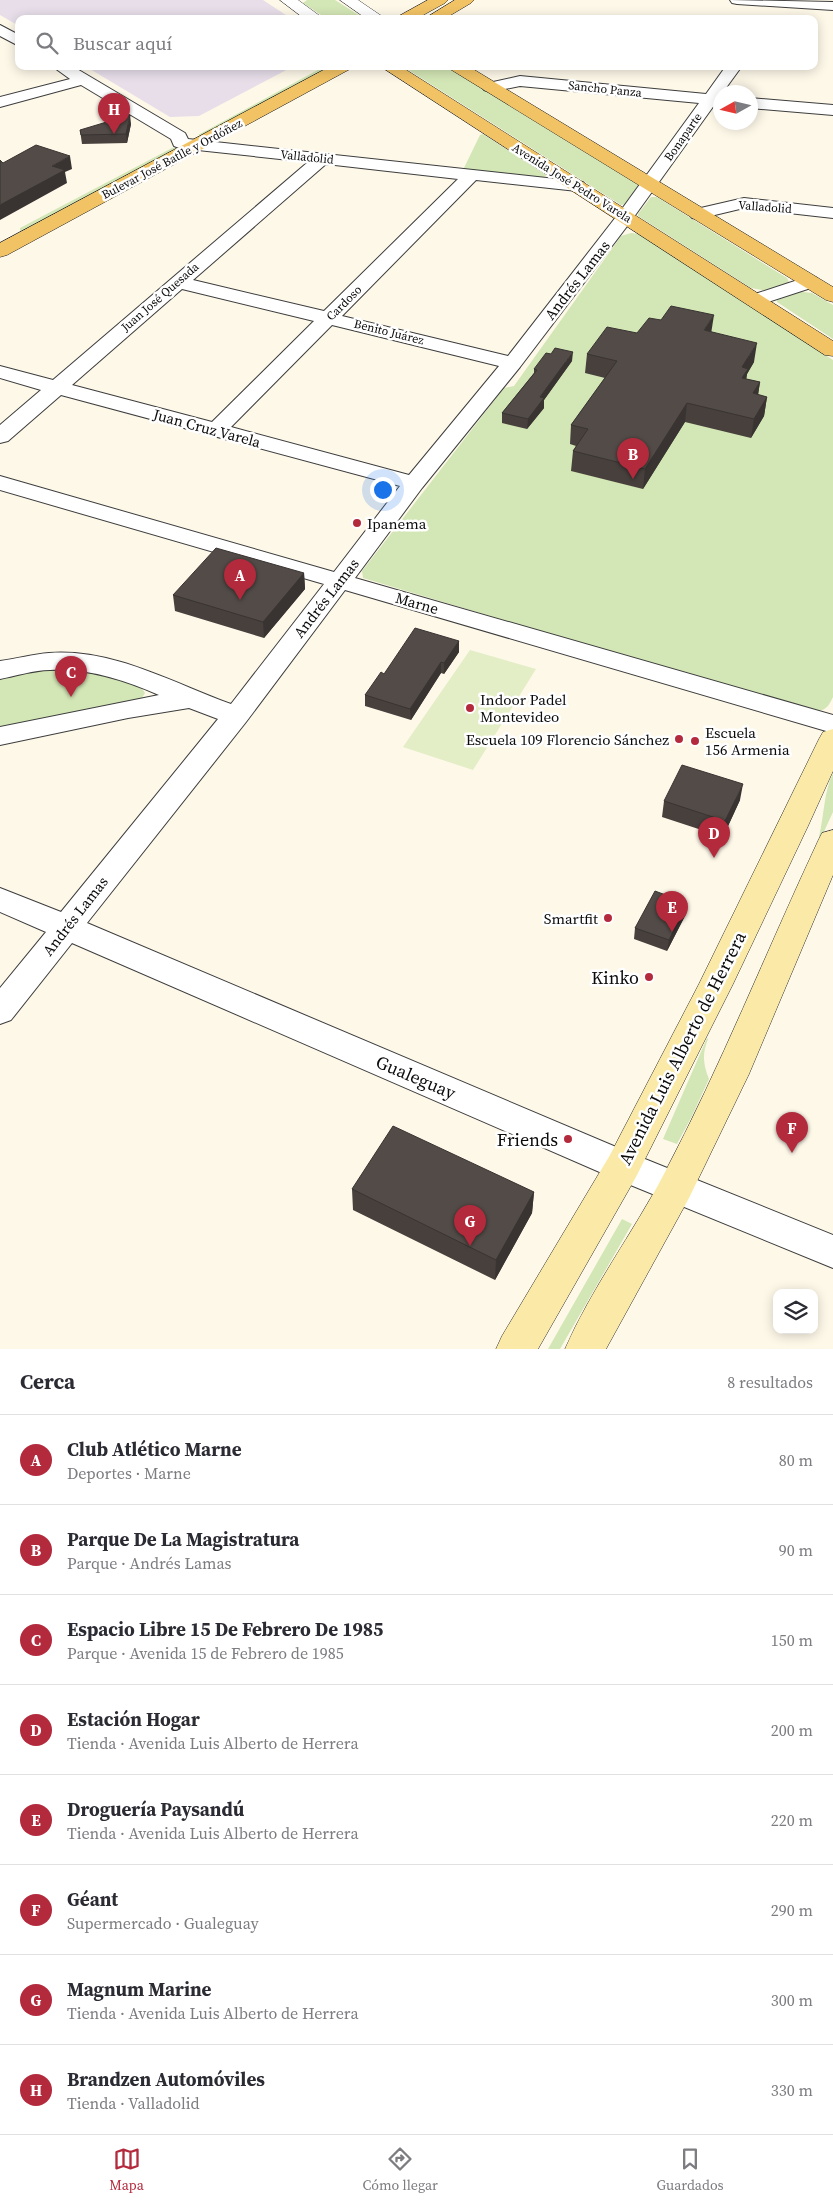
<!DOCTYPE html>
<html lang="es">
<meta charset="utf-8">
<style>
:root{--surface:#fff;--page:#f2f2f3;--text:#2b2b33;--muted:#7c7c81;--line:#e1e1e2;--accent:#b32a3d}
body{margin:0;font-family:"Source Serif 4",serif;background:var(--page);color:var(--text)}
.controls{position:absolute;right:15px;bottom:15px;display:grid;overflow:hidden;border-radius:10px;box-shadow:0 2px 12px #0003}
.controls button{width:45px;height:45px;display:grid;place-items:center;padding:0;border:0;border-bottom:1px solid var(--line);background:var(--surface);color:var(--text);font:25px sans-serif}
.compass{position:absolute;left:713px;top:85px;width:45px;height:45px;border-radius:50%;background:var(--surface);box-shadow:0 2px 12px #0003;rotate:262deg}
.you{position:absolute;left:382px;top:489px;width:18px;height:18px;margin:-12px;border:4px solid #fff;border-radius:50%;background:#1a73e8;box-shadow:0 0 0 8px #1a73e833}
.badge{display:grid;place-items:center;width:32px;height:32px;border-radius:50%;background:var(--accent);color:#fff;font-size:16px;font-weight:700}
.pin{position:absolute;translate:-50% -41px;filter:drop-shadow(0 1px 2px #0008)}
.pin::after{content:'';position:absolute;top:26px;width:18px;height:15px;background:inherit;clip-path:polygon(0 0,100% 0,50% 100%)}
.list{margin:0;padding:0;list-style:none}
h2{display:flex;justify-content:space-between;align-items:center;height:65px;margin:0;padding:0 20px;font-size:21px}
h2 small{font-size:16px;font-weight:400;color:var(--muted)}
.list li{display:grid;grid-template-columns:32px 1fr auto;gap:15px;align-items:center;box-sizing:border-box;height:90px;padding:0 20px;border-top:1px solid var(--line)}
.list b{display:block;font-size:19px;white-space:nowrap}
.list p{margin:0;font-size:16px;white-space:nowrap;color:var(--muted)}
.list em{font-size:16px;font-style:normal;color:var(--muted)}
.icon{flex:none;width:28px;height:28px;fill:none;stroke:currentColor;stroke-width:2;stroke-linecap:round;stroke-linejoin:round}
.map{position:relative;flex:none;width:833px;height:1349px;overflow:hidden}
.search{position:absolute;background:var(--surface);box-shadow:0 2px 12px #0003;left:15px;right:15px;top:15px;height:55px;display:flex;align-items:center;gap:12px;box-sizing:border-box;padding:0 18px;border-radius:10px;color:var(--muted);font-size:19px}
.sheet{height:785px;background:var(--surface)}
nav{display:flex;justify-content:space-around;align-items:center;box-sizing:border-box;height:70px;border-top:1px solid var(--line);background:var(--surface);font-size:14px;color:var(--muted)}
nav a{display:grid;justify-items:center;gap:2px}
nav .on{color:var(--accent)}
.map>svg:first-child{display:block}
</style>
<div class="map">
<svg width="833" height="1349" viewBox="0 0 833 1349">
<rect width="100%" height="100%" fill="#fef8e9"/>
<!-- industrial -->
<path fill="#e7dee9" d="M0,0H263L292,19H19V26L0,15Z
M85,66H294L199,116L170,117Z"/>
<!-- green -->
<path fill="#d3e6b5" d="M307,0H335L365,19H327L303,3Z
M325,66H332L203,135H198Z
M402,66H445L637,184L639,188L627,204L621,205Z
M483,134L545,174L546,176L542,178L463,170L480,135Z
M178,147L25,230L20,231V228L172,148Z
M651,197H657L787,278L789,282L769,291L751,288L638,216V214Z
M631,233L639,234L833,360V697C827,710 823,712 808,711L363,578L362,571L504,388L514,386L621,236Z
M795,291L812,293L833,305V339L777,302V299Z
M76,665L141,687L145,693L140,701L0,730V675Z
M833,773V812L821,838L819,837C824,816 824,791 833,773Z
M707,1038L708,1039C702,1054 703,1064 709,1079L691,1118L677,1144L663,1139Z
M622,1219L632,1224L560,1349H548Z"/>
<!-- pitch -->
<path fill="#e3edc6" d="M470,650L536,669L473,770L403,747Z"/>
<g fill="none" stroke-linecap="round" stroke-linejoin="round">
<!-- minor casing -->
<g stroke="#3d3d3d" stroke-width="2">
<path id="minor" d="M730,0L833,2V10L737,4L732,3Z
M0,25L19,35V46L0,36Z
M52,66H72L185,133L188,139L583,182L586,186L583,190L577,191L476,180L342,316L508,356L619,213L699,103L520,86L490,92L484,90L482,87L484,84L520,76L706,94L726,66H742L723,92H720V105L715,104L631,221L520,367L422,488L355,578L833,715V733L345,590L246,722L87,923L635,1155L833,1235V1268L611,1177L72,943L11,1020L0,1024V988L46,932L0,912V888L61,912L218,719L189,708L128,718L0,745V727L159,695C125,680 88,668 50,670C34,670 16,676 0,679V661C16,659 33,654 49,653C112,648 173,683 231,704L324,584L0,490V476L334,572L400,486L61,395L8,441L0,443V425L41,390L0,378V366L53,380L308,162L179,148L174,146L171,139L81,85L0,107V97L70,79ZM326,164L458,179L324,311L193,280ZM182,289L314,321L212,422L72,385ZM332,325L499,366L409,475L231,427Z
M750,98L833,105V115L750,108Z
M744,198L833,208V218L744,208L698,219L692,218L689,214L692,210Z
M810,276L817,278L820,282L817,286L756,306L749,304L746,300L749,296Z"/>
</g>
<!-- tertiary casing -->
<g stroke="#3d3d3d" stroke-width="1">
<path id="tertiary" d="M280,0H298L324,19H305Z
M340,0H358L386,19H367Z"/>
</g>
<!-- secondary casing -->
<g stroke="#2c2c2c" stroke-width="1">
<path id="secondary" d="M833,729V771L808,826L733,984L636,1177L538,1349H496L502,1336L610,1155L699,984L819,739L823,732Z
M833,830V875L749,1074L689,1198L606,1349H565C591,1289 633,1233 664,1174C721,1066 766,952 818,841L822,833Z"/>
</g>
<!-- primary casing -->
<g stroke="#1b1b1b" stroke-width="1">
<path id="primary" d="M428,0H448L445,3L416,19H396L399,16Z
M455,0H474L471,3L444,19H424Z
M331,66H352L350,69L7,255L0,257V243Z
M380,66H400L833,341V356L825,355Z
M448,66H468L833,287V302L826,300L450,69Z"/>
</g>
<!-- minor -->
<use href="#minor" fill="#fff" fill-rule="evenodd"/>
<!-- tertiary -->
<use href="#tertiary" fill="#fff" fill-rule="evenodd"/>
<!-- secondary -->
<use href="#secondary" fill="#fbeaa7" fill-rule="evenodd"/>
<!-- primary -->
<use href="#primary" fill="#f2c365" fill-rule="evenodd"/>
</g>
<!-- wall -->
<path fill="#47403d" d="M131,124L127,143L82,144L80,130Z
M712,332L754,362L747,374L746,379L760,382L758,395L767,397L764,416L751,438L685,422L643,489L571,471L573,451L576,446L570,444L571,425L605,378L585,373L587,354L637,333Z
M572,361L544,400V408L527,429L502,423V413L534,373V369Z
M304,573L305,589L264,638L175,611L173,595Z
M459,641V652L444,674L441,673L411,720L365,706V695L384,674Z
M740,800L723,837L662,817L664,801Z
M687,903L686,914L667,951L634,939L635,928Z
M352,1189L534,1192L532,1213L495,1280L353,1210Z"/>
<!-- shaded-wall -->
<path fill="#393432" d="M130,115L131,124L127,143L126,134Z
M70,156L72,169L65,172L67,183L0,220V205L52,166Z
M714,315L711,334L704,330Z
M757,343L754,362L747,374L745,388L740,397L742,367Z
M573,352L572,361L544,400V408L527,429L528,419L540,397Z
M760,382L757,401L753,393Z
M767,397L764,416L751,438L754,419Z
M687,403L685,422L643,489L645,469Z
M304,573L305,589L264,638L263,622Z
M459,641V652L444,674V663Z
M441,662V673L411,720L410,709Z
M743,784L740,800L723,837L725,821Z
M687,903L686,914L667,951L669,940Z
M534,1192L532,1213L495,1280L496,1260Z"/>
<!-- building -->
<path fill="#524b47" stroke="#393432" d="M130,115L126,134L81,135L80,130Z
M36,145L70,156L52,166L65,170L0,205V160L3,163Z
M671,306L714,315L704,330L757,343L742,367L748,369L742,378L760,382L753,393L767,397L754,419L687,403L645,469L573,451L588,429L571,425L617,361L587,354L607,327L637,333L649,318L661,320Z
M555,348L573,352L540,397L544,398L528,419L502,413L537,370L534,369L546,353L551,354Z
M216,548L304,573L263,622L173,595Z
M415,628L459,641L444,663L441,662L410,709L365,695L381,672L384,674Z
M682,765L743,784L725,821L664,801Z
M655,891L687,903L669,940L635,928Z
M393,1126L534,1192L496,1260L352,1189Z"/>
<!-- markers -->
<g fill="#b32a3d" stroke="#fff" stroke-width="2">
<circle cx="357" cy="523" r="5"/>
<circle cx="470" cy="708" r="5"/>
<circle cx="679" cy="739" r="5"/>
<circle cx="695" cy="741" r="5"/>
<circle cx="608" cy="918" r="5"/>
<circle cx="649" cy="977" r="5"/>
<circle cx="568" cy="1139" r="5"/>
</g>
<g text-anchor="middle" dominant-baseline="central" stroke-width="5" stroke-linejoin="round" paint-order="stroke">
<!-- far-street labels -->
<g font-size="12" fill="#0a0a0a" stroke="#fff">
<text transform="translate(605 89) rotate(6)">Sancho Panza</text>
<text transform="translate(683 137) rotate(-55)">Bonaparte</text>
<text transform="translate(307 157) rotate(6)">Valladolid</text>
<text transform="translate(172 159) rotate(-28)">Bulevar José Batlle y Ordóñez</text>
<text transform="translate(572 183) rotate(32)">Avenida José Pedro Varela</text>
<text transform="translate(765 207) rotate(4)">Valladolid</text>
<text transform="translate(160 297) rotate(-41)">Juan José Quesada</text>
<text transform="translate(344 303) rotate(-45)">Cardoso</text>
<text transform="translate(389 332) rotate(14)">Benito Juárez</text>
</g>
<!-- street labels -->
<g font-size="15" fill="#0a0a0a" stroke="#fff">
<text transform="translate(577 280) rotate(-52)">Andrés Lamas</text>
<text transform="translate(207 428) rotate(15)">Juan Cruz Varela</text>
<text transform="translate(326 598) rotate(-52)">Andrés Lamas</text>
<text transform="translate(417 603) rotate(16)">Marne</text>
<text transform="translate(75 916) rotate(-52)">Andrés Lamas</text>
</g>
<!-- poi labels -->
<g font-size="15" fill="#0a0a0a" stroke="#fff" text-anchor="start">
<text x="367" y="523">Ipanema</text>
<text x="480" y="699">Indoor Padel<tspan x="480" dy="17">Montevideo</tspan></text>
<text x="705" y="732">Escuela<tspan x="705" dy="17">156 Armenia</tspan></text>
<text x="669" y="739" text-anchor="end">Escuela 109 Florencio Sánchez</text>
<text x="598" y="918" text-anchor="end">Smartfit</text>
</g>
<!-- near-poi labels -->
<g font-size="18" fill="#0a0a0a" stroke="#fff" text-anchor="end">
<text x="639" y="977">Kinko</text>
<text x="558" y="1139">Friends</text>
</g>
<!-- near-street labels -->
<g font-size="18" fill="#0a0a0a" stroke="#fff">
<text transform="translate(682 1048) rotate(-63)">Avenida Luis Alberto de Herrera</text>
<text transform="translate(416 1077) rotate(23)">Gualeguay</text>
</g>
</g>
</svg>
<div class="controls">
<button><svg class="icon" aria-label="layers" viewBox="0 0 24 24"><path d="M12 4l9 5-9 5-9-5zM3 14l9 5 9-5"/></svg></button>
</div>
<svg class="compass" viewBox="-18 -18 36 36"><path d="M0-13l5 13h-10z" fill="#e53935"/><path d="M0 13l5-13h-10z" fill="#7c7c81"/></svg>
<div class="you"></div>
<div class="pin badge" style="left:240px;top:600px">A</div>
<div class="pin badge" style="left:633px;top:479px">B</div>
<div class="pin badge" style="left:71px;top:697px">C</div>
<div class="pin badge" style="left:714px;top:858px">D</div>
<div class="pin badge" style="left:672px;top:932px">E</div>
<div class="pin badge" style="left:792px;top:1153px">F</div>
<div class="pin badge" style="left:470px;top:1246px">G</div>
<div class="pin badge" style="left:114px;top:134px">H</div>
<div class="search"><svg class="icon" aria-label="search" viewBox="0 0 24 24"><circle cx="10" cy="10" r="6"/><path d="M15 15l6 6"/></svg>Buscar aquí</div>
</div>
<section class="sheet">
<h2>Cerca<small>8 resultados</small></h2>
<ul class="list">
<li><span class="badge">A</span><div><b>Club Atlético Marne</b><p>Deportes · Marne</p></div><em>80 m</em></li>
<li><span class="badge">B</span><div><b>Parque De La Magistratura</b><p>Parque · Andrés Lamas</p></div><em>90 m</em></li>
<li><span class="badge">C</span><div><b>Espacio Libre 15 De Febrero De 1985</b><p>Parque · Avenida 15 de Febrero de 1985</p></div><em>150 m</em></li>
<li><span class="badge">D</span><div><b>Estación Hogar</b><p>Tienda · Avenida Luis Alberto de Herrera</p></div><em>200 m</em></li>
<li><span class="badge">E</span><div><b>Droguería Paysandú</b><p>Tienda · Avenida Luis Alberto de Herrera</p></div><em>220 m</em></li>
<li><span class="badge">F</span><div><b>Géant</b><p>Supermercado · Gualeguay</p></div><em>290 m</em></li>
<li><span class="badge">G</span><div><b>Magnum Marine</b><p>Tienda · Avenida Luis Alberto de Herrera</p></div><em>300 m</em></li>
<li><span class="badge">H</span><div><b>Brandzen Automóviles</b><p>Tienda · Valladolid</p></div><em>330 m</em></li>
</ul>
</section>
<nav>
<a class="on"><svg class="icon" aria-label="map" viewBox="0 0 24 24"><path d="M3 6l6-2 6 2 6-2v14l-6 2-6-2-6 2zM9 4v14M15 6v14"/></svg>Mapa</a>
<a><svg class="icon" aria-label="directions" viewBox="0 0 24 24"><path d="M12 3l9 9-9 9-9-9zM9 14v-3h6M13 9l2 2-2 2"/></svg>Cómo llegar</a>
<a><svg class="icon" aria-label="saved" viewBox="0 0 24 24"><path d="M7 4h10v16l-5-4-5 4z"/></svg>Guardados</a>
</nav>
